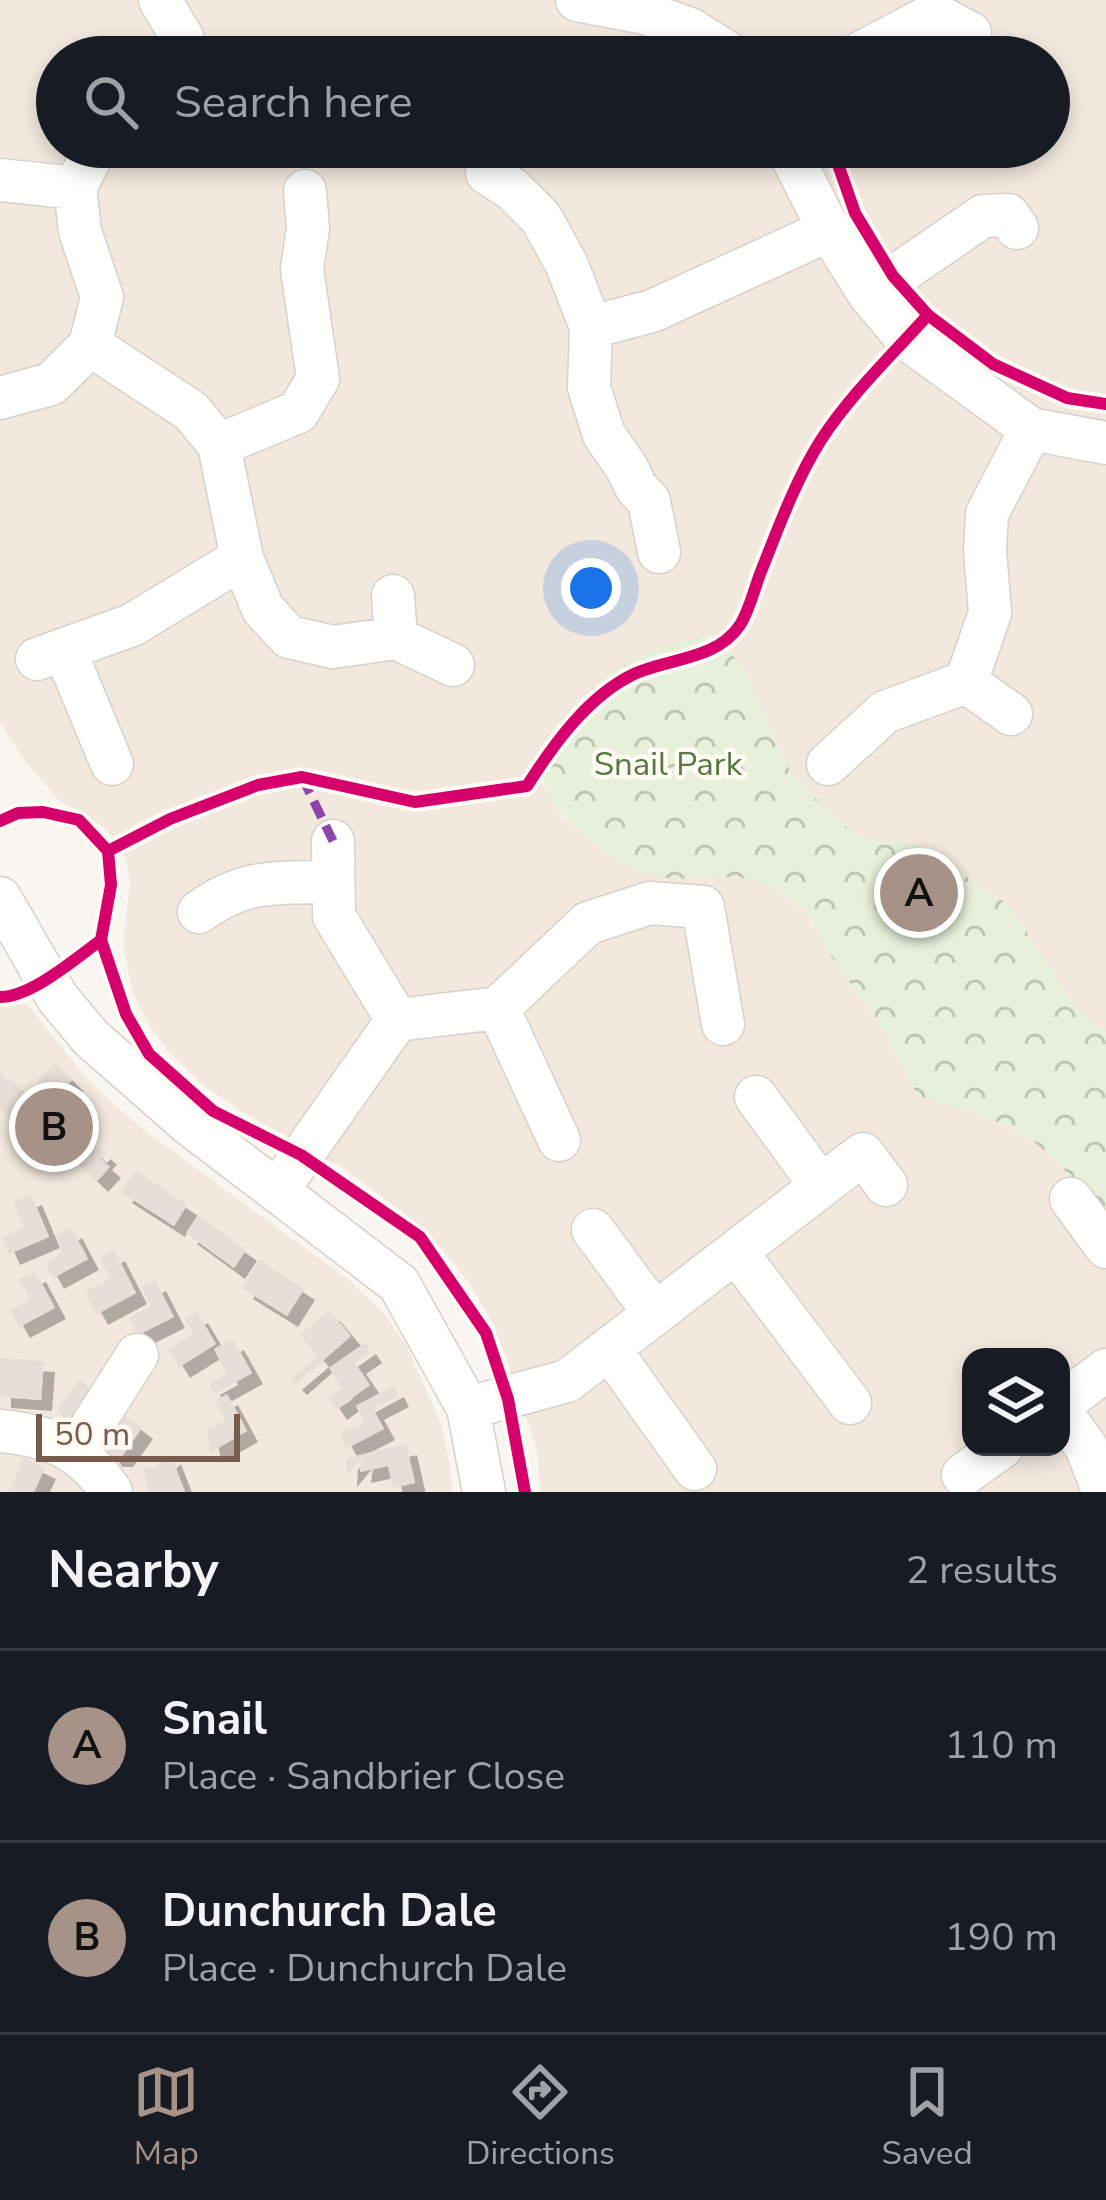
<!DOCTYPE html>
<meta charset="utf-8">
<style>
:root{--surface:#171b24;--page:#242831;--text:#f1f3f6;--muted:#9ea1a6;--line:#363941;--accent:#a69286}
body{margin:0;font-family:"Nunito Sans",sans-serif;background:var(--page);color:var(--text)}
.controls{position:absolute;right:36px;bottom:36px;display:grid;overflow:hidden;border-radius:24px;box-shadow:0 6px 18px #0003}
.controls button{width:108px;height:108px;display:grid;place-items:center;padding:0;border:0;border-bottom:3px solid var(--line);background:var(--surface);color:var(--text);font:60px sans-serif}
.scale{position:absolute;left:36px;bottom:30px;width:204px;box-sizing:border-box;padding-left:12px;border:6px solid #7a5c4d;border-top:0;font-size:33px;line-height:42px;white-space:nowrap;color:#7a5c4d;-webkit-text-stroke:9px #fffaf3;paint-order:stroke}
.you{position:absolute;left:591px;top:588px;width:42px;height:42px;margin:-30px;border:9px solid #fff;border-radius:50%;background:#1a73e8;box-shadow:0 0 0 18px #1a73e833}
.badge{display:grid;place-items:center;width:78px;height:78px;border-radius:50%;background:var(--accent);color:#111;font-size:39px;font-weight:700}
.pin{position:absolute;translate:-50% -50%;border:6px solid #fff;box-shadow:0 3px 12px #0006}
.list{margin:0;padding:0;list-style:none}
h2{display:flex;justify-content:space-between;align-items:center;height:156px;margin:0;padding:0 48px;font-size:51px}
h2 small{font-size:39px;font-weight:400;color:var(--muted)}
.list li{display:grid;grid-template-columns:78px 1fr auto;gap:36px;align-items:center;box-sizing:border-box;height:192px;padding:0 48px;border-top:3px solid var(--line)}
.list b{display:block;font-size:45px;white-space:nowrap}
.list p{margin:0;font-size:39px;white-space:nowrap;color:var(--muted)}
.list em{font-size:39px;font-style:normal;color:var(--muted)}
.icon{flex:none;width:66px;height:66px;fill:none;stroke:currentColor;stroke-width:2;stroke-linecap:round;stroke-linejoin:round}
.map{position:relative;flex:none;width:1106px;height:1492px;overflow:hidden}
.search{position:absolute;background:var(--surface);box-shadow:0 6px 18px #0003;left:36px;right:36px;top:36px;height:132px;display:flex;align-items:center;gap:30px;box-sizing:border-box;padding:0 42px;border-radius:66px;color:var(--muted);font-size:45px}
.sheet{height:540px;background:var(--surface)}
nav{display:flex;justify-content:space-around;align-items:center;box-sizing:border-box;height:168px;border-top:3px solid var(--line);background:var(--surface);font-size:33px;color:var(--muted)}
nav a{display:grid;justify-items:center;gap:6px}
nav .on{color:var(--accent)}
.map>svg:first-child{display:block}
</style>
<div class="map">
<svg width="1106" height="1492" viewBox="0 0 1106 1492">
<defs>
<pattern id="park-crowns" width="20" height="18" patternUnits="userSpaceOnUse" patternTransform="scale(3)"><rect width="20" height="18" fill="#e7f0db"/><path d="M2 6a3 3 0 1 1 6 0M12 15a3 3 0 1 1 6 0" fill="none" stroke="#c0c6b4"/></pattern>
<filter id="shadow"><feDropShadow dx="11" dy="11" stdDeviation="0" flood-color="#0004"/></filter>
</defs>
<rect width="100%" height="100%" fill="#f9f5f0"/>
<!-- residential -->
<path fill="#f2e8de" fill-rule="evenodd" d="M0,0H1106V1033L1077,1011L1010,906L925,848L869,840L853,833L795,779L776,744L746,671L723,644L705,637L582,698L550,736L542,763V783L563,818L610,856L666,877L734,875L772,886L805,912L852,987L885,1032L917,1095L1000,1122L1043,1147L1078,1184L1106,1227V1492H541L537,1450L505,1355L487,1312L467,1280L440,1247L405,1214L346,1170L241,1111L203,1085L169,1052L150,1026L134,995L123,947L130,883L126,860L113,837L100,824L60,801L26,763L0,722ZM57,57H1049V147H57ZM971,1357H1061V1447H971Z
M27,1004L88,1080L141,1128L350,1281L385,1315L406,1345L441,1424L450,1467L452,1492H0V1007Z"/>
<!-- park -->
<path fill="url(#park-crowns)" d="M705,637L723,644L746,671L776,745L795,779L853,833L869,840L905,843L925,848L1010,906L1077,1011L1106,1033V1227C1078,1183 1048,1142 998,1122C972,1111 943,1106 917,1095C906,1073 896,1050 883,1029C866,1004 847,980 830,954C821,939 814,919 801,908C737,851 697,895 636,870C616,862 599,847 583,834C521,783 535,739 590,691C623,662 662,642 705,637Z"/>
<!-- building -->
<path fill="#e6ded7" filter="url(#shadow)" d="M55,1063L72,1080L55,1098L37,1080Z
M0,1073L7,1081L10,1078L36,1105L16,1125L0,1109Z
M52,1107L74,1131L57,1147L34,1123Z
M73,1134L85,1147L88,1144L96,1152L100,1148L106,1154L101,1159L110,1167L97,1181L61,1146Z
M136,1170L187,1205L174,1226L121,1192Z
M31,1194L49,1237L9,1254L2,1238L24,1228L13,1202Z
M198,1215L246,1250L234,1268L186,1233Z
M71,1227L88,1259L53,1278L46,1265L61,1252L57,1235Z
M114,1250L136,1293L97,1314L85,1292L111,1279L100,1258Z
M259,1260L304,1289L287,1316L242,1288Z
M35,1271L55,1308L19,1327L10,1311L30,1299L19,1279Z
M155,1280L174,1317L138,1335L129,1318L151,1306L141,1287Z
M329,1310L351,1336L296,1384L291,1379L318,1356L300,1335Z
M197,1312L216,1344L179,1367L168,1349L194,1334L184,1319Z
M233,1339L252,1373L214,1394L209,1384L227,1374L214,1349Z
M365,1343L371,1352L355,1363L370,1385L336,1409L328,1397L342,1388L329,1368Z
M0,1358L44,1361L41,1400L0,1397Z
M80,1379L95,1395L75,1422L64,1420L58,1408Z
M393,1386L398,1396L373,1409L384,1429L347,1448L340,1434L364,1422L356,1406Z
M227,1394L247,1431L211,1452L206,1430L226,1420L215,1401Z
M125,1415L142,1428L122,1456H111L103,1440Z
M406,1444L415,1483L393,1488L388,1466L360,1472L362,1457L346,1476L347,1458Z
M170,1453L185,1492H149L143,1468H154Z
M24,1458L45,1468L34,1492H9Z"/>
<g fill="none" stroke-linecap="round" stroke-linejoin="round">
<!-- minor casing -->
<g stroke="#d7d1cb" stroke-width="45">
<path id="minor" d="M160,0L183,39L179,57
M577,0L645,13L690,29L734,57
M934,14L970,33
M853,57L934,14
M787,147L829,230L869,294L907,339L1031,429L1106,443
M487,173L512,189L541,218L566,263L591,327L589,387L604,435L627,468L636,487L649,501L659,552
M0,180L75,188
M869,294L983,216L1008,215L1017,228
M591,327L652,311L829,230
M90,345L191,411L219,445L242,558L263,609L289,637L333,647L396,638L453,665
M0,398L51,384L90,345L102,297L80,231L75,188L96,147
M219,445L298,412L318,379L302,269L308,228L305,191
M393,596L396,638
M65,651L112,764
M37,659L132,625L242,558
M966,682L1011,714
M828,764L885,712L966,682L990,613L985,550L987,514L1031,429
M333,841L334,916L397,1020
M0,898L57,997L90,1037L188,1123L399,1284L468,1408L484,1492
M199,912C245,878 278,883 332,882
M498,1008L559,1140
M756,1097L821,1186
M277,1191L397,1020L498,1008L588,923L650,903L703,907L723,1024
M1071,1199L1106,1247
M593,1230L655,1314
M737,1253L850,1403
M610,1350L695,1469
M1061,1404L1106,1370
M468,1408L567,1381L863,1154L886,1185
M1061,1412L1086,1447L1104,1492
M0,1431C50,1436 83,1448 111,1492
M76,1451L137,1355
M963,1475L1002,1447"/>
</g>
<!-- minor -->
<use href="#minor" stroke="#fefefd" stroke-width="42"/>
<!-- quiet -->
<path stroke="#8e44ad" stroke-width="9" stroke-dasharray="18 9" stroke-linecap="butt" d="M302,777L333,841"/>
<!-- cycleway casing -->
<g stroke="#fffaf3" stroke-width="20">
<path id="cycleway" d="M832,147L855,213L893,276L928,315L993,364L1067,398L1106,404
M0,821L18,813L43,812L79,820L108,851L170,819L258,785L302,777L415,802L527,786C553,745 588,696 634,674C669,658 717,660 740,625C749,611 754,590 760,574C778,529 795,481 821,440C851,394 892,355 928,315
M101,940L126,1014L149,1054L213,1111L301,1155L420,1237L486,1333L508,1399L525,1492
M0,997C31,997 75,959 101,940L111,885L108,851"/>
</g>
<!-- cycleway -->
<use href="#cycleway" stroke="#d6006c" stroke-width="12"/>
</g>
<g text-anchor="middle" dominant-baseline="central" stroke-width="9" stroke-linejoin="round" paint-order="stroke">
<!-- park labels -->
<g font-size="33" fill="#537a41" stroke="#fffaf3">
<text x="668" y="764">Snail Park</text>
</g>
</g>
</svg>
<div class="controls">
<button><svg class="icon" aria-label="layers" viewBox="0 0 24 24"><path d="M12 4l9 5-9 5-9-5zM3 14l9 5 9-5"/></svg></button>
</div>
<div class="scale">50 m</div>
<div class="you"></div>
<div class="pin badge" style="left:919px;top:893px">A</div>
<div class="pin badge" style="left:54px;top:1127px">B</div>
<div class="search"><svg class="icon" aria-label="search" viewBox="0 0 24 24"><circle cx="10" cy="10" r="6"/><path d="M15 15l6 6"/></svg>Search here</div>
</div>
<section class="sheet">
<h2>Nearby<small>2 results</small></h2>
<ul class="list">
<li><span class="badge">A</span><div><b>Snail</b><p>Place · Sandbrier Close</p></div><em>110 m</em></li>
<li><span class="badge">B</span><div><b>Dunchurch Dale</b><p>Place · Dunchurch Dale</p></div><em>190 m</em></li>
</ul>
</section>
<nav>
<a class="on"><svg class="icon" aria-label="map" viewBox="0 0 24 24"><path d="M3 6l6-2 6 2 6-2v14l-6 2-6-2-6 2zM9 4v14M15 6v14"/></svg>Map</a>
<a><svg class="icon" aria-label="directions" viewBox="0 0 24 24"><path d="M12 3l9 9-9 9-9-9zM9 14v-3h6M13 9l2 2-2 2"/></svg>Directions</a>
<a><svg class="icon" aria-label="saved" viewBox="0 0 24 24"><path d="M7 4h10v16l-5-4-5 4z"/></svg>Saved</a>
</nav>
